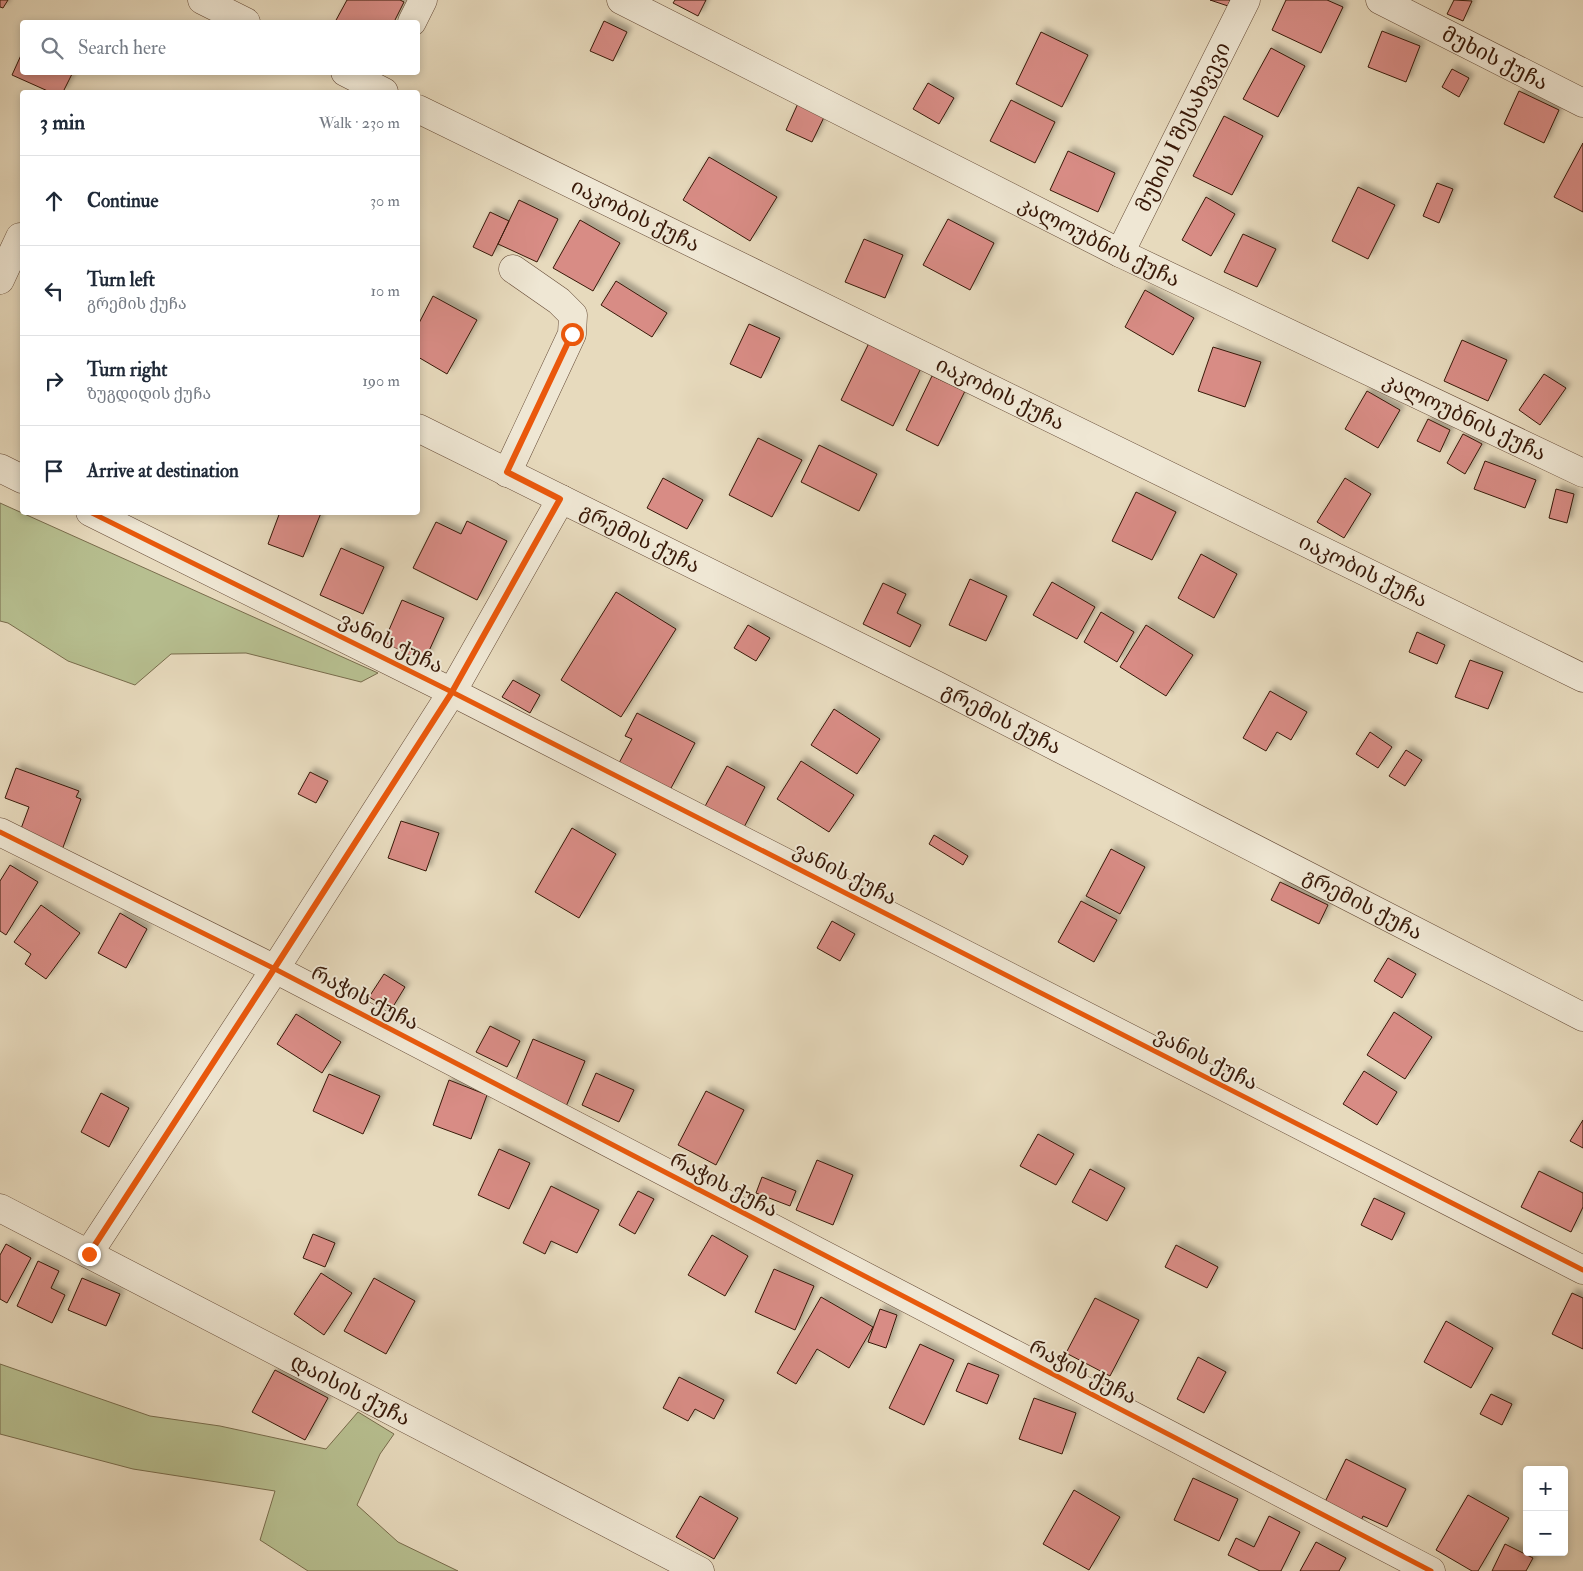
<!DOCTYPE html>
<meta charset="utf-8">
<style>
:root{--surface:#fff;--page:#f2f2f3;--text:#1f2937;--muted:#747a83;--line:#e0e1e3}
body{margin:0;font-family:"IM FELL Double Pica","Noto Serif Georgian",serif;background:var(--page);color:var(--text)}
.controls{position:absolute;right:15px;bottom:15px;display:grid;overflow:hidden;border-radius:5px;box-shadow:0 2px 8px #0003}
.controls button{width:45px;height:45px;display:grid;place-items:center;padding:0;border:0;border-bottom:1px solid var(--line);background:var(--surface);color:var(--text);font:25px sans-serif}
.stop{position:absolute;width:15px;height:15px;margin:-11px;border:4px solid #ea580c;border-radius:50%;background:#fff}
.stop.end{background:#ea580c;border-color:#fff;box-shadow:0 1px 5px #0008}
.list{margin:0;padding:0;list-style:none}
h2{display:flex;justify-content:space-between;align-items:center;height:65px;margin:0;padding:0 20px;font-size:21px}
h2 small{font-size:16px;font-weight:400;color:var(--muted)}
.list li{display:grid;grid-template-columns:32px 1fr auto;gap:15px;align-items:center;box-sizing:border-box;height:90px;padding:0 20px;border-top:1px solid var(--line)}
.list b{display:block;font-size:19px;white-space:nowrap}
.list p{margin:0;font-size:16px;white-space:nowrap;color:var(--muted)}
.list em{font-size:16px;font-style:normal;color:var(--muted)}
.icon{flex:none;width:28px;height:28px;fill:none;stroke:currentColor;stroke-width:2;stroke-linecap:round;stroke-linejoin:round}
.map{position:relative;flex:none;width:1583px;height:1571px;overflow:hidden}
.search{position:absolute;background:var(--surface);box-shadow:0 2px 8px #0003;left:20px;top:20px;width:400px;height:55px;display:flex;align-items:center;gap:12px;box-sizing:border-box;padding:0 18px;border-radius:5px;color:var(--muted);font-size:19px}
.panel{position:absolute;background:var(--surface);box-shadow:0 2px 8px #0003;left:20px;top:90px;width:400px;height:425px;border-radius:5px}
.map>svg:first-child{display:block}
</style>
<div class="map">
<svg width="1583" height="1571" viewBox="0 0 1583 1571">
<defs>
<filter id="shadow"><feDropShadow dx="4.5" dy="-4.5" stdDeviation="2.5" flood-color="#0004"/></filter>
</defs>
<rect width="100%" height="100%" fill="#e7dabd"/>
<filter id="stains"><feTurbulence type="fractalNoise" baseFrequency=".004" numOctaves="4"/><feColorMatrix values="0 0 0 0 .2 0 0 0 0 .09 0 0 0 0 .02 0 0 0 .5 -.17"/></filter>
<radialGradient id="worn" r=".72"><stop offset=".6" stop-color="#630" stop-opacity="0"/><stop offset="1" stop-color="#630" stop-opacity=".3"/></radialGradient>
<!-- green -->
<path fill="#b7bf90" stroke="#786c4c" d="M0,503L378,673L361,682L246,653L171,654L135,685L68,661L8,623L0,621Z
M0,1364L150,1416L220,1426L326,1449L358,1412L394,1434L380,1454L357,1505L398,1542L458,1571H308L260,1540L275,1491L133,1469L0,1434Z"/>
<!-- building -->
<path fill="#d88c85" stroke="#381908" filter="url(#shadow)" d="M0,0H8L3,8L0,7Z
M347,0H400L404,2L394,22H335Z
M675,0H706L698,16L673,3Z
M1210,0H1230L1228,6Z
M1286,0H1327L1343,7L1321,53L1272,30Z
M1454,0L1472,1L1463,21L1447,14Z
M604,21L627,32L613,61L590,51Z
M1382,31L1420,46L1406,82L1368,67Z
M1041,32L1088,55L1062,107L1016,84Z
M1271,48L1305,66L1278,117L1243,99Z
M22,53V72H69L72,74L63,92H50L12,75Z
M1452,69L1469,78L1459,97L1442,87Z
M928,83L954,98L939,124L913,109Z
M1519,91L1559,110L1544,143L1504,124Z
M800,99L827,111L812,142L786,130Z
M1011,100L1055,122L1035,163L990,141Z
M1224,116L1263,136L1232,195L1193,176Z
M1583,143V212L1554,197Z
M1068,151L1115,173L1098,212L1050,190Z
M709,157L777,197L750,241L683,200Z
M1437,183L1453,189L1439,223L1423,216Z
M1358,187L1395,205L1368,259L1332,241Z
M1206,197L1235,214L1211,256L1182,240Z
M519,200L558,219L537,262L498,244Z
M490,212L509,221L492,256L473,247Z
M948,219L994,243L970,290L923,265Z
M580,220L620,243L593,291L553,268Z
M1243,234L1276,249L1257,287L1224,272Z
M864,239L903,255L885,298L845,282Z
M616,281L667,313L652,337L601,305Z
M1145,290L1194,318L1173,355L1125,327Z
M433,296L477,320L447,374L418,357V325Z
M749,324L780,338L761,378L730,364Z
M1462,340L1507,360L1488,401L1444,381Z
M870,341L922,366L893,426L841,400Z
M1213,347L1261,362L1245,407L1198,391Z
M1544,374L1566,388L1540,425L1519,410Z
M932,376L965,391L938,446L906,430Z
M1367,391L1400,410L1378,448L1345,429Z
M1428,419L1450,430L1440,452L1417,441Z
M1463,434L1482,444L1465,474L1447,463Z
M758,438L802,460L772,517L729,495Z
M819,445L877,474L859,511L801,482Z
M1485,461L1536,480L1525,508L1474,489Z
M663,478L703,500L687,529L647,508Z
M1345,478L1371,494L1344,538L1317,522Z
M1556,489L1574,494L1567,523L1549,518Z
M1136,492L1176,512L1152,560L1112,541Z
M280,512L321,513L303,557L268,544Z
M467,521L507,541L477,600L413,568L436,522L461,534Z
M341,548L384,567L363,614L320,595Z
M1201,554L1237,574L1214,618L1178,598Z
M970,579L1007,596L986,641L949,625Z
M1052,582L1095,607L1077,639L1033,615Z
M883,583L906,594L897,613L921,625L910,647L863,624Z
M616,592L676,629L621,717L561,680Z
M402,600L444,618L423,664L382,646Z
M1101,612L1134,632L1117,662L1084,642Z
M748,625L770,638L756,661L734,648Z
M1146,625L1193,655L1166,696L1120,667Z
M1417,632L1445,645L1437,664L1409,652Z
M1470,660L1503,672L1488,709L1455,697Z
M513,680L540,695L530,713L502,697Z
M1270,691L1307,712L1291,740L1277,732L1266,751L1243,738Z
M834,709L880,739L857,774L811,745Z
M637,713L695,743L670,790L619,763L632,739L625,736Z
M1370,732L1392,747L1378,768L1356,754Z
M1406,750L1422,760L1405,786L1389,776Z
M801,761L854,795L829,832L777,799Z
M727,766L765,787L742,831L703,810Z
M16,768L79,791L76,797L81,799L62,850L19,834L29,807L5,798Z
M310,772L328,781L316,803L298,794Z
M401,821L439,833L426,871L388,858Z
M572,828L616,854L579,918L535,892Z
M934,835L968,856L963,865L929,844Z
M1111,849L1145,867L1120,914L1086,896Z
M10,865L38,882L6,935L0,931V881Z
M1280,882L1328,905L1319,924L1271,900Z
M1081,901L1117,920L1094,962L1058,942Z
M41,905L80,933L46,979L25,964L31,954L14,942Z
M120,913L147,929L126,968L98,953Z
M832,921L855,934L840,961L817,948Z
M1388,958L1416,974L1402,998L1374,981Z
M384,974L405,987L391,1010L369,997Z
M1394,1012L1432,1037L1405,1079L1367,1055Z
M296,1014L341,1042L322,1073L277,1044Z
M490,1026L520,1041L507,1067L476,1052Z
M533,1039L585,1061L565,1109L513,1087Z
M1364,1071L1397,1092L1377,1125L1343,1104Z
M596,1073L634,1090L619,1122L582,1105Z
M329,1074L380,1096L363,1134L313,1111Z
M449,1080L487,1095L471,1139L433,1125Z
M706,1091L744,1110L716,1165L678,1145Z
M101,1093L129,1108L109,1147L81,1132Z
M1583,1120V1148L1570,1141Z
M1038,1134L1074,1154L1056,1185L1020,1166Z
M499,1149L530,1163L509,1209L478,1195Z
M817,1160L853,1175L833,1225L796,1210Z
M1090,1169L1125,1188L1107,1221L1072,1202Z
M1539,1171L1583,1193V1207L1571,1232L1521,1207Z
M762,1177L796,1191L790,1206L756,1193Z
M551,1186L599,1210L577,1253L551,1241L545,1254L523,1243Z
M638,1191L654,1199L635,1234L619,1225Z
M1374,1198L1405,1213L1392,1240L1361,1225Z
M313,1234L335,1243L325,1267L303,1258Z
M712,1235L748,1256L725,1296L688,1275Z
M6,1244L31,1258L7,1303L0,1299V1255Z
M1176,1245L1218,1267L1207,1288L1165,1267Z
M38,1261L59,1271L51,1288L65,1295L52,1323L17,1306Z
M774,1269L814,1286L795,1330L755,1312Z
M321,1273L352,1293L324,1335L294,1314Z
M82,1278L120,1294L106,1326L68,1310Z
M374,1278L415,1301L386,1354L344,1331Z
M1572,1293L1583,1298V1349L1552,1334Z
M821,1297L873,1327L849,1368L817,1349L796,1384L777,1373Z
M1095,1298L1139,1320L1110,1376L1066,1353Z
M880,1309L897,1315L886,1348L868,1342Z
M1446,1321L1493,1348L1471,1388L1424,1362Z
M920,1344L954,1360L924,1425L889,1408Z
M1198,1357L1226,1372L1204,1413L1177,1399Z
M968,1363L999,1375L987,1404L956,1391Z
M275,1370L328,1398L305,1440L252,1412Z
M679,1377L724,1400L714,1419L695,1409L688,1421L663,1408Z
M1491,1394L1512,1404L1502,1425L1480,1414Z
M1034,1398L1076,1413L1062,1454L1019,1439Z
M1346,1459L1406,1489L1387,1527L1363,1516L1359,1526L1322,1508Z
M1193,1478L1238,1499L1219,1541L1174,1520Z
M1074,1490L1120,1517L1089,1570L1043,1544Z
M1468,1495L1509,1518L1478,1571H1472L1436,1550Z
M700,1496L738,1518L714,1559L676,1537Z
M1269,1516L1300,1532L1281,1571H1260L1228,1555L1236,1538L1254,1547Z
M1316,1542L1346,1558L1339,1571H1300Z
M1505,1544L1533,1558L1526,1571H1492Z"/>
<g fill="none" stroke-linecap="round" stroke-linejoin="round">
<!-- minor casing -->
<g stroke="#644935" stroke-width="29">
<g id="minor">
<path d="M202,0L246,22"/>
<path id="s1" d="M621,0L1120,253L1583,473"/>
<path id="s2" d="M1380,0L1583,103"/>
<path d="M412,22L423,0"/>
<path d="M345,72L384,92"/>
<path id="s3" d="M418,109L1583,678"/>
<path id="s4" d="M1120,253L1246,0"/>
<path d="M0,280L20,237"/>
<path id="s5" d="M418,428L936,685L1583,1017"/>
<path d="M0,468L22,479"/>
<path d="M507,473L572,334L573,315L559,301L513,269"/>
<path d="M90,512L452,692L1583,1270"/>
<path d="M0,832L275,969L1431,1571"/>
<path id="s6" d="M0,1208L700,1571"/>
<path d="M89,1253L275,969L452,692L561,499"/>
</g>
</g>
<!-- minor -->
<use href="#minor" stroke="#efe7d4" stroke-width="28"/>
<!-- cycleway casing -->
<g stroke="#efe7d4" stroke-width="8">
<path id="cycleway" d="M90,512L452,692L1583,1270
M0,832L275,969L1431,1571"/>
</g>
<!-- cycleway -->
<use href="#cycleway" stroke="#e8590c" stroke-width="5"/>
</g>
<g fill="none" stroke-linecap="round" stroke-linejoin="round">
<!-- route -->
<path stroke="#ea580c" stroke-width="6" d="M89,1254L274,969L452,692L560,499L507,472L572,334"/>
</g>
<g text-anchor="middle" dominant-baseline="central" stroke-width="4" stroke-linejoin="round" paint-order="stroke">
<!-- street labels -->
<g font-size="21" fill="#381908" stroke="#efe7d4">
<text stroke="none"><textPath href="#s2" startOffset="129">მუხის ქუჩა</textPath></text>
<text stroke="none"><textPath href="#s4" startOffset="141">მუხის I შესახვევი</textPath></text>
<text stroke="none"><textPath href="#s3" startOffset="242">იაკობის ქუჩა</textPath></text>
<text stroke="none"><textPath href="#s1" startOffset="536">კალოუბნის ქუჩა</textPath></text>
<text stroke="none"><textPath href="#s3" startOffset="648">იაკობის ქუჩა</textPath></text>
<text stroke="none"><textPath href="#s1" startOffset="941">კალოუბნის ქუჩა</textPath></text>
<text stroke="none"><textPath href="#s5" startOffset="248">გრემის ქუჩა</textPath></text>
<text stroke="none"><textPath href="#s3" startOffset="1052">იაკობის ქუჩა</textPath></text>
<text transform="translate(391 643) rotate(26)">ვანის ქუჩა</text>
<text stroke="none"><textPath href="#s5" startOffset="652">გრემის ქუჩა</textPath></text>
<text transform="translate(845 874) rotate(27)">ვანის ქუჩა</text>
<text stroke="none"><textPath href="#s5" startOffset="1058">გრემის ქუჩა</textPath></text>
<text transform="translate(365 998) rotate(27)">რაჭის ქუჩა</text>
<text transform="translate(1206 1059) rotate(27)">ვანის ქუჩა</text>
<text transform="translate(724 1185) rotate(27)">რაჭის ქუჩა</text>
<text transform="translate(1083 1372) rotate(27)">რაჭის ქუჩა</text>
<text stroke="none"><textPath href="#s6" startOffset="395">დაისის ქუჩა</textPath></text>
</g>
</g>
<rect width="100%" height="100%" filter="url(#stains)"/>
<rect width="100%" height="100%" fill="url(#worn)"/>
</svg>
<div class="controls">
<button>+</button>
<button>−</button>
</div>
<div class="stop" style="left:572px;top:334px"></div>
<div class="stop end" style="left:89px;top:1254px"></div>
<div class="search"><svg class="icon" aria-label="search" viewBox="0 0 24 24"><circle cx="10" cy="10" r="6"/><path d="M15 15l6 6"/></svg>Search here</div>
<section class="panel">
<h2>3 min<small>Walk · 230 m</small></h2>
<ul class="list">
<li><svg class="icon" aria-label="ahead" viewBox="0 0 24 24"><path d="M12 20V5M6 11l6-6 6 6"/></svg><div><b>Continue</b></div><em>30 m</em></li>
<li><svg class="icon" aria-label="left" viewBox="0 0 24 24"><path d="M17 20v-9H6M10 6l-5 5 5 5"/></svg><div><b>Turn left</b><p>გრემის ქუჩა</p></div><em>10 m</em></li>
<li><svg class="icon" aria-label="right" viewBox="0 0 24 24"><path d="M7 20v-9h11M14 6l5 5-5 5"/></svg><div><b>Turn right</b><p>ზუგდიდის ქუჩა</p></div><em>190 m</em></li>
<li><svg class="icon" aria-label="arrive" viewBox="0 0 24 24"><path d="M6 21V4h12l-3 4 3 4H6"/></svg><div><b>Arrive at destination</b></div></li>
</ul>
</section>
</div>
